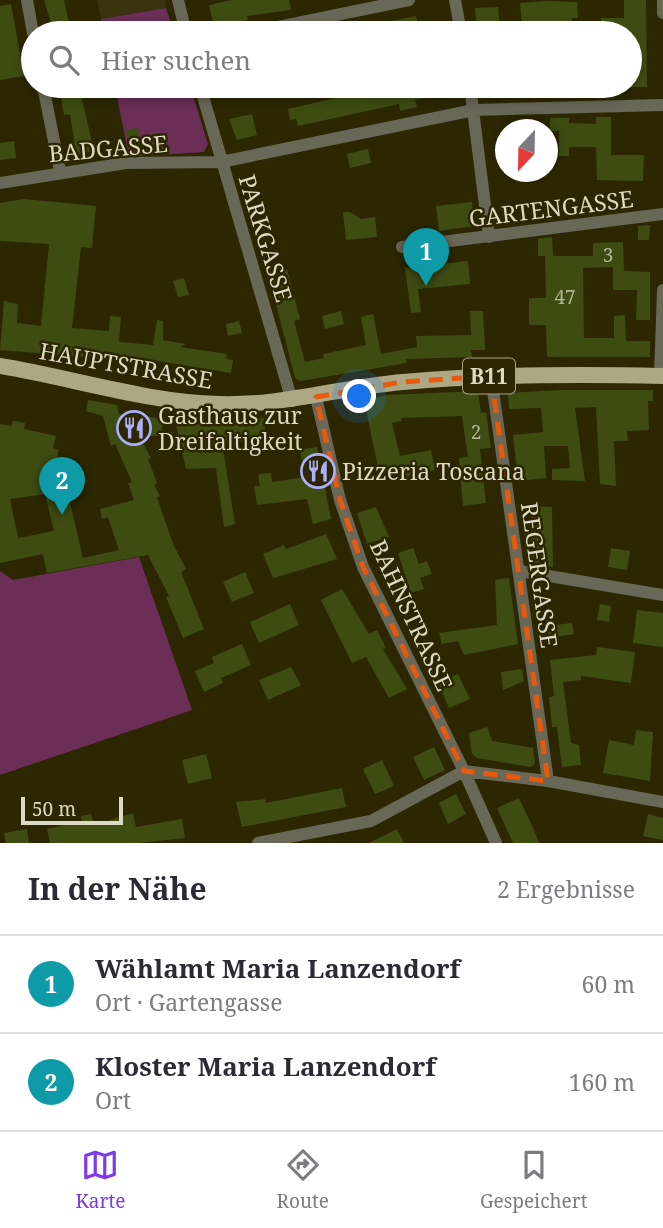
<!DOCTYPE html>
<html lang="de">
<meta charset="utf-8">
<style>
:root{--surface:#fff;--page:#f7f7f7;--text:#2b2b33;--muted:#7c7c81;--line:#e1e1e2;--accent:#7c3aed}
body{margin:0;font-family:"Noto Serif",serif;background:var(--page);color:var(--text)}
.compass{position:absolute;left:495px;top:119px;width:63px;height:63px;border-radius:50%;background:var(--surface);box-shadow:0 4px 10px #0003;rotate:202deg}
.scale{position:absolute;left:21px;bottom:18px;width:102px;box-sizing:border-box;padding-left:7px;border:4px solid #dcdac4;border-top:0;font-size:19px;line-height:24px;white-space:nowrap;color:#dcdac4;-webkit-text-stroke:5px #2c2700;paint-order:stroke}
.you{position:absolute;left:360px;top:397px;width:24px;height:24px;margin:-18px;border:5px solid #fff;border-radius:50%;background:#1a73e8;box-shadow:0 0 0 10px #1a73e833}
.badge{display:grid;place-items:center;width:46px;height:46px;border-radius:50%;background:var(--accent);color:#fff;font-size:23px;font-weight:700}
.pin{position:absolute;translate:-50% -58px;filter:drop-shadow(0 2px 4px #0008)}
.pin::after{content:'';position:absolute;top:37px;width:24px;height:21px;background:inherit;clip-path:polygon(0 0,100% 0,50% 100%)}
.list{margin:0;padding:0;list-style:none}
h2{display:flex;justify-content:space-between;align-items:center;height:91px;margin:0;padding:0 28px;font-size:30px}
h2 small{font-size:23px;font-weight:400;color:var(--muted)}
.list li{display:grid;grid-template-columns:46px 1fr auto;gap:21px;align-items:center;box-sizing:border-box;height:98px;padding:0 28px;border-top:2px solid var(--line)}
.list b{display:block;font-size:26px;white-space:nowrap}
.list p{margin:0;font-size:23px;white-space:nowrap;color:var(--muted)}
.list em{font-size:23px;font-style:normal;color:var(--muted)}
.icon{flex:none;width:38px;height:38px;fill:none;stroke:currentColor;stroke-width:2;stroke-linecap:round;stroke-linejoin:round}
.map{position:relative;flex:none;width:663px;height:843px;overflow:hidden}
.search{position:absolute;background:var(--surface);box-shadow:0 4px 10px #0003;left:21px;right:21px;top:21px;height:77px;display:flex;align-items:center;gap:18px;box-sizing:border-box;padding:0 24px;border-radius:38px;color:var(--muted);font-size:26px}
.sheet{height:287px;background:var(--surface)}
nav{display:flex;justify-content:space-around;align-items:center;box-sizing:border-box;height:98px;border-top:2px solid var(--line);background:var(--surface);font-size:19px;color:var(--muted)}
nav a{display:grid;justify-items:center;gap:4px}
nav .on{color:var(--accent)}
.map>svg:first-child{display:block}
</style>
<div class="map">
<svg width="663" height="843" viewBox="0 0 663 843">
<rect width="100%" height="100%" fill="#2c2700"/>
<!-- built -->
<path fill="#39340f" d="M97,0H165L166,8L101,19Z"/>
<!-- green -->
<path fill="#6b2e57" d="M166,8L174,33H104L101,19Z
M115,86H190L208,144L204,152L129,157Z
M139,557L192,710L0,775V571L13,580Z"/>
<!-- building -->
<path fill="#3e4c11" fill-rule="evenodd" d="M44,0H64L71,33H54Z
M232,0H289L291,10L247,16L248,20L214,27L209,5Z
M624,0H646L647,87H630V33H623V28L601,27V18H624Z
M546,1L577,2L578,18H572V25H522L520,3Z
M11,4L24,76L0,80V6Z
M498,7L500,33H477L475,8Z
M416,16L420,33L393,31L391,21Z
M59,86H79L94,151L76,154L70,114L64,115Z
M368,86H380L382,91L407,86H437L439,96L415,100L417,107L400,111L399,104L298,126L296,119L290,120L288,109L340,97V94Z
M252,114L257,135L237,140L229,119Z
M596,117H611V155H644L643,181L597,180L596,147H569V156H559V131H550V118H569V123L596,124Z
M138,128L141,145L129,147L126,130Z
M14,141L16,158L0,160V143Z
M368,149L371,163L350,168L347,154Z
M24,199L96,206L92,248L81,247L72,328L109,331L110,316L121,317L119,342L153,345L157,320L163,321V340L186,344L180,347L227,354L226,359L233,360L231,373L146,359V362L0,350L4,301L18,304L17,323L41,326L49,244L0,241V203Z
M472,202L475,226L439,231L436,206Z
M343,212H350L361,219L375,217L377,237L346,240Z
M650,225L649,240H638V226Z
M552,237L553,256H538V239Z
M623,242L624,271L650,272V320H636L637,290H613V267L583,268L584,338H614V316L625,315L626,341H650V357H547L546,325H529V298H546L545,256H593V243Z
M468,261L470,284L418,289L421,312L411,313L405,268Z
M287,269L300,319L294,321L305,362L324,358L323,354L366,345L361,317L373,314L381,354L417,347L416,336L471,335L470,311H483L485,350H471L472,357L406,359L407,363L301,381L295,378L268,273Z
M184,278L189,295L178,297L173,281Z
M341,311L344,324L325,329L322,316Z
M239,321L242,333L228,336L226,324Z
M561,390H653V401H648L649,430L627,431L628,441H614L616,486L600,484L596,407L575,408L585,481L552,480V469L570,468L568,446H544L546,478L518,481L513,435L543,432L541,408L509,409L508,393Z
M478,391L481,413L486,412L491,448L480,449L486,503L463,506L459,458L468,457L462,416L401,418L402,421L392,423L400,456L431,450L435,470L381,482L364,400L386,395Z
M88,400L117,405L119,414L148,416L164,421L160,436H139L151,458L148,459L157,483L154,485L160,496L157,498L174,546L186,569L181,572L204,629L183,638L166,597L169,596L148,555L47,573L43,554L0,563V424L11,426L13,421L25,423L24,429L56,436L53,448L59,450L53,475L63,473L83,558L119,550L108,517L102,519L100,509L134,500L128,483L132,482L115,444L111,446L103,416L86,411ZM45,494L54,531L18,538L10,499Z
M264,418L266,440L222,443L235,524L224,527L216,468L186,469L176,425Z
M317,447L331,519L313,524L307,499L257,505L254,486H260L258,474L271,473L272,482L305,477L300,450Z
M532,506L552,507L553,567L528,563L524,531H531Z
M376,507L389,537L367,544L357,513Z
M326,534L337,559L273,578L263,554L284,545L286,549Z
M413,548L419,564L427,561L432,574L420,578L424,589L411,593L398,553Z
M611,548L630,551L627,570L608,567Z
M245,572L254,593L232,602L223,582Z
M509,578L518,644L464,655L458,641L442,644L439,633L497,625L495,580Z
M342,589L369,634L377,630L386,648L383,649L407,689L389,698L366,657L352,663L321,600Z
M290,604L299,625L259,643L250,622Z
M600,604L611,606L609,622L597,620Z
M637,610L663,613V647L633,643Z
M572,623L574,634L549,638L547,626Z
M242,644L251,665L221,678L223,683L204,692L195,671L214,663L212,657Z
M597,647L635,652L631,683L581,676V680L563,682L571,743L579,745L581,765L562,767L557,727H552L549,697L554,696L550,660L596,655Z
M291,667L301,685L268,700L259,680Z
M522,669L524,681L503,690L501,672Z
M458,674L470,699L449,708L438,683Z
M487,727L492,741L533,748L535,763L531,767L477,758L472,754L469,733Z
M636,730L653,732L650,781L603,773L609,740L634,745Z
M434,747L445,770L424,780L413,757Z
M206,754L212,778L188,784L182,760Z
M382,760L394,786L375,794L363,769Z
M342,788L346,807L242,827L236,802L265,799L266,803Z
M456,794L466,814L448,824L439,803Z
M519,798L534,830L539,843H513L497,808Z
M133,813L136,827L182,819L185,838L139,843H50L47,829L82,821L81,816L91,814L94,825Z
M648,814L663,818V840L643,836Z
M27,829L29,843H6L4,833Z
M397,829L404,843H369Z"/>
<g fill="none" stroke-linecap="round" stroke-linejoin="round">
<!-- minor -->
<path stroke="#696756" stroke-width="12" d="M27,0L33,33
M178,0L186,33
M455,0L461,33
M663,0V13
M248,33L409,0
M43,86L60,171
M200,86L292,401
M470,86L489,237
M0,183L126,163L221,162L474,110L663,105
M402,247L663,214
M491,376L548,781
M660,376L663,290
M316,397L340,500L363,567L464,771L496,843
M519,571L663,595
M258,843L371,821L464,771L548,781L663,802"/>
<!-- major -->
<path stroke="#aca884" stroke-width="16" d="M0,366C73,378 145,402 219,404C283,406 341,387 403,382C489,374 577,374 663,376"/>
</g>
<!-- marked area -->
<path fill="none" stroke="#e8590c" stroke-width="5" stroke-dasharray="14 9" stroke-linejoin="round" d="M491,376L548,781L464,771L363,567L340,500L316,397L402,382Z"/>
<!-- icons -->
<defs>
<g id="restaurant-ring" transform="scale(1.75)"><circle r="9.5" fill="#2c2700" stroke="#acaffb" stroke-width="1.5"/><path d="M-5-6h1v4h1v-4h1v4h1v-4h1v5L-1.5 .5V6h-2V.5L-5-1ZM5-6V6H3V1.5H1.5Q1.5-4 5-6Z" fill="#acaffb"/></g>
</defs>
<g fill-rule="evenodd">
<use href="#restaurant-ring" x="134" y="428"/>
<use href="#restaurant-ring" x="318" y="471"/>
</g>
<g text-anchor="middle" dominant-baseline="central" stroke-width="5" stroke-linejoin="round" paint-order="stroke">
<!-- number labels -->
<g font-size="19" fill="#b4b697">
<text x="608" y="255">3</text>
<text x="565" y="297">47</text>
<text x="476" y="432">2</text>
</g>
<!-- shield labels -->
<rect fill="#2c2700" stroke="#a7a489" stroke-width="2" x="463" y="358.5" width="52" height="35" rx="5"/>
<g font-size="21" font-weight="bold" fill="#dcdac4">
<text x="489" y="376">B11</text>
</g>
<!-- street labels -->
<g font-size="23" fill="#dcdac4" stroke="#2c2700">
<text transform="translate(108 148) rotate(-5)">BADGASSE</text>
<text transform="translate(551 208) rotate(-7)">GARTENGASSE</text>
<text transform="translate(266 238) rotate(73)">PARKGASSE</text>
<text transform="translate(126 365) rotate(10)">HAUPTSTRASSE</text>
<text transform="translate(540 575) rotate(82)">REGERGASSE</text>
<text transform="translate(412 615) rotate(65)">BAHNSTRASSE</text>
</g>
<!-- poi labels -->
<g font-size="23" fill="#dcdac4" stroke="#2c2700" text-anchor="start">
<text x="158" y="415">Gasthaus zur<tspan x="158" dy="26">Dreifaltigkeit</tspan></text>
<text x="342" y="471">Pizzeria Toscana</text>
</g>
</g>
</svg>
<svg class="compass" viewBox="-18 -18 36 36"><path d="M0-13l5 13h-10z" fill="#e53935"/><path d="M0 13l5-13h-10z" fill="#7c7c81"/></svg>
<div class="scale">50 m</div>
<div class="you"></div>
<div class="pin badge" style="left:426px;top:286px;background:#0f9aa8">1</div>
<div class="pin badge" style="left:62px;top:515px;background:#0f9aa8">2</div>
<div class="search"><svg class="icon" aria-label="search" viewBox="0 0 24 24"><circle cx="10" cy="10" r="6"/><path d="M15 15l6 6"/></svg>Hier suchen</div>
</div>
<section class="sheet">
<h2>In der Nähe<small>2 Ergebnisse</small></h2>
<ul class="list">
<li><span class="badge" style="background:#0f9aa8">1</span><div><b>Wählamt Maria Lanzendorf</b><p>Ort · Gartengasse</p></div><em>60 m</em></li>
<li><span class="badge" style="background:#0f9aa8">2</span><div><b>Kloster Maria Lanzendorf</b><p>Ort</p></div><em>160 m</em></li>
</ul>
</section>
<nav>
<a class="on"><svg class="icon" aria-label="map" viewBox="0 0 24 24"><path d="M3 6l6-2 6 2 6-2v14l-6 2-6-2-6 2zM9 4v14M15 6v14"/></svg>Karte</a>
<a><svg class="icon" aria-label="directions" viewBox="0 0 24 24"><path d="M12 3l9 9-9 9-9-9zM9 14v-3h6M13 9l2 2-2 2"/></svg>Route</a>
<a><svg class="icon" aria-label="saved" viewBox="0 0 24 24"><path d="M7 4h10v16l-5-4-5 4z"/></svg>Gespeichert</a>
</nav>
